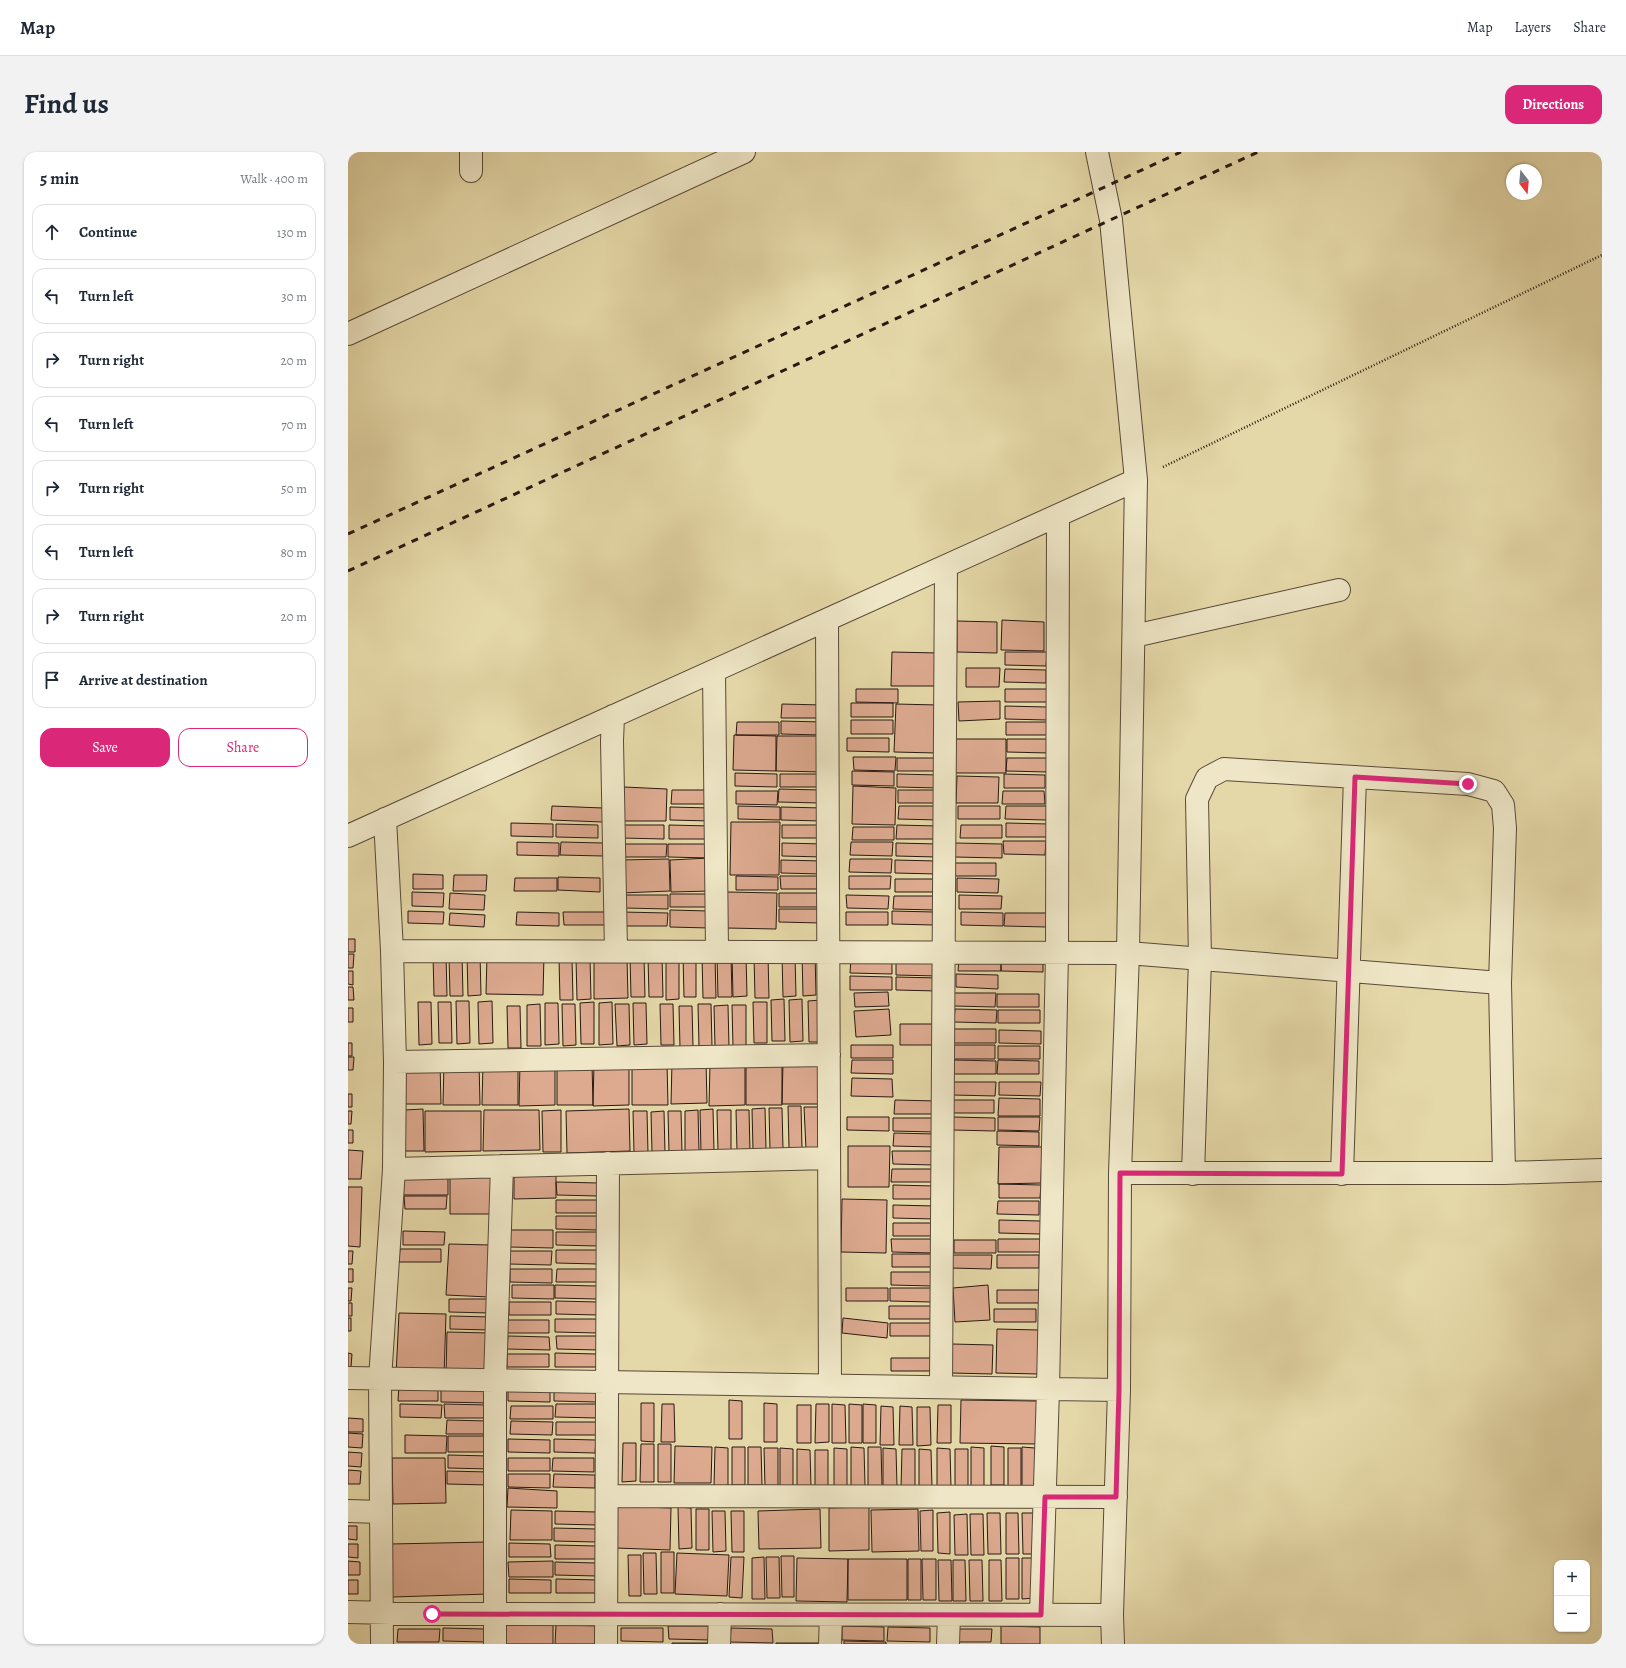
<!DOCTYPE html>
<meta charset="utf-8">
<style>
:root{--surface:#fff;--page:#f2f2f3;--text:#1f2937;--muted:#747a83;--line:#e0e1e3;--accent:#db2777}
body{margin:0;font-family:Alegreya,serif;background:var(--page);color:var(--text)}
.controls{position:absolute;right:12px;bottom:12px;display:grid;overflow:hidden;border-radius:8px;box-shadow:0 1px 3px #0004}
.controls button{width:36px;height:36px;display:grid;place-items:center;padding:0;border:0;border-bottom:1px solid var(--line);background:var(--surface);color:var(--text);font:20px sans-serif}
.compass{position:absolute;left:1158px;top:12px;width:36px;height:36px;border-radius:50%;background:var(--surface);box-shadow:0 1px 3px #0004;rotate:164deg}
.stop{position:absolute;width:12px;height:12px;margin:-9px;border:3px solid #db2777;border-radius:50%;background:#fff}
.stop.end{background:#db2777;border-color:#fff;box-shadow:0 1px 4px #0008}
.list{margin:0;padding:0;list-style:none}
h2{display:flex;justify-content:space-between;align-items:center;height:52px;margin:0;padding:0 16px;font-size:17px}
h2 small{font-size:13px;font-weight:400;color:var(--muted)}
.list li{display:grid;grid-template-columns:26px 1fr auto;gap:12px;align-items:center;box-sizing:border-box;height:56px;margin:0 8px 8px;padding:0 8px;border:1px solid var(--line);border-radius:12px}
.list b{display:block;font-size:15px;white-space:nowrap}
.list em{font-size:13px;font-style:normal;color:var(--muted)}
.actions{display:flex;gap:8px;padding:12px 16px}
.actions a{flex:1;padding:9px 0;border:1px solid var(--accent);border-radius:12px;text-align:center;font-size:14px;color:var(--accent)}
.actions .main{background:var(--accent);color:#fff}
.icon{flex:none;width:22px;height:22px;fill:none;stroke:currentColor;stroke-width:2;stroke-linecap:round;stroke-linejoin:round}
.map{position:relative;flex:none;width:1254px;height:1492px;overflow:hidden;border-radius:12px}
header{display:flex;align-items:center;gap:24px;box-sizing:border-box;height:56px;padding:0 20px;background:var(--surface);border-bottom:1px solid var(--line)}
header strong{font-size:19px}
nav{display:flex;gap:22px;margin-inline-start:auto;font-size:14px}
.intro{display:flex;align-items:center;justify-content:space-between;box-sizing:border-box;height:96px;padding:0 24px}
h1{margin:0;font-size:28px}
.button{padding:10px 18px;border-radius:12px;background:var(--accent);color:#fff;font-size:14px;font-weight:700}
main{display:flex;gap:24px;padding:0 24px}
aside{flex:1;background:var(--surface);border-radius:12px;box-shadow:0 1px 3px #0004}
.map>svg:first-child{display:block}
</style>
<header>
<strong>Map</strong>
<nav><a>Map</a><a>Layers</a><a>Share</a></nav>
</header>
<div class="intro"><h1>Find us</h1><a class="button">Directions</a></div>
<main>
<aside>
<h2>5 min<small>Walk · 400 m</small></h2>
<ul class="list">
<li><svg class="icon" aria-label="ahead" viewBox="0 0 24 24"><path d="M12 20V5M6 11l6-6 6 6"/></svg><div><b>Continue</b></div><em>130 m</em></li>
<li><svg class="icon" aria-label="left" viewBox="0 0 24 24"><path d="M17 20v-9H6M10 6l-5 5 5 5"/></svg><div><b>Turn left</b></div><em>30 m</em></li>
<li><svg class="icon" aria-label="right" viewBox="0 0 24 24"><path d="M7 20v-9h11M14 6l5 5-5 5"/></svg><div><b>Turn right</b></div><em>20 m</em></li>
<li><svg class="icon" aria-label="left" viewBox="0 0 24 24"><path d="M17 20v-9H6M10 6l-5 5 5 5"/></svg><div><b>Turn left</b></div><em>70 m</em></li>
<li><svg class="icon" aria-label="right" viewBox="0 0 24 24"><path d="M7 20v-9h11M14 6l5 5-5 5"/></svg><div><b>Turn right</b></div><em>50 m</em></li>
<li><svg class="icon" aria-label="left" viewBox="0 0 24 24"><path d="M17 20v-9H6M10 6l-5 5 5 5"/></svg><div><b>Turn left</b></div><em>80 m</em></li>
<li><svg class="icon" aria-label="right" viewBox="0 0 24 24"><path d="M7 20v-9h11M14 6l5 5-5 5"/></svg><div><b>Turn right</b></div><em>20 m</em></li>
<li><svg class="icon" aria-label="arrive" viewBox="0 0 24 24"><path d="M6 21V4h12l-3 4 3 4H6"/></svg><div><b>Arrive at destination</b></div></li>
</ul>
<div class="actions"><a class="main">Save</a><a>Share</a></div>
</aside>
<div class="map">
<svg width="1254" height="1492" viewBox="0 0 1254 1492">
<rect width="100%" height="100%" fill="#e5d8a8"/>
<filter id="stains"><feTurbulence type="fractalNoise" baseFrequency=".005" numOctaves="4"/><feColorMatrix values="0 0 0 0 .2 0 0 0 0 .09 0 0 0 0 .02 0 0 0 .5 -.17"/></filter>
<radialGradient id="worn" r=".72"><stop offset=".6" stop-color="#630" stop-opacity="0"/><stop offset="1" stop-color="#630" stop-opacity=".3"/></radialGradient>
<!-- building -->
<path fill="#ddaa90" stroke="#291912" d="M654,468L696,470V499L653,498Z
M609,469L649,470V501L609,500Z
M544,500L591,501L590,534H543Z
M657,500H699L698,514L657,513Z
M618,516H652L651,535H618Z
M657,517L698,518V531L656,530Z
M508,537H550V551L508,550Z
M657,537H699V550H657Z
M652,549V567L611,569L610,550Z
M503,551H545V565H503Z
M434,552L475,553V566H433Z
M548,552L590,553L589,601L546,600Z
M657,554L699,555V568L657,567Z
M503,568H545V582H503Z
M433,569L475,570V583L433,582Z
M389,570H431V583H388Z
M658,570H700V583H658Z
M386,583L428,584V619L385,618Z
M429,584H479L478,620L428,619Z
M499,586H541V600L499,599Z
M606,587H658V621H607Z
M659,587H701V601L659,600Z
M505,605H548L547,619L506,618Z
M549,606H591V619H549Z
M659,606H701L700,620L658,619Z
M504,619L546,620V634L504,633Z
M387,621L429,622V635L387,634Z
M432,622H474L473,635H432Z
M549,622L591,623V636L549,635Z
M656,622L697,623V636H656Z
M609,624L651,625L650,651H608Z
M505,634L548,636L547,673L504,672Z
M276,635L319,637L318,669H275Z
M431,637L473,638L472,651L430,650Z
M324,638H365V652H323Z
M550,638H592V651H550Z
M388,639H430L429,653L388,652Z
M655,639H696L697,652H654Z
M204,654L255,656V670L203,668Z
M390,654L432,655V668L390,667Z
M551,654H592V668L550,667Z
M610,654H652V667H610Z
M658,654H700L699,668L657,667Z
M322,655L364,656V669L322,668Z
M433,655L475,656V669L433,668Z
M383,670H432L431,723H382Z
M163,671L205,672V685L163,684Z
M658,671L701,672L700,685H658Z
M208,672L250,673V686L208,685Z
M274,673H316V687L274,686Z
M321,673L363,674V687H321Z
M434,673H476L475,686H434Z
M549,673L590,674V687H548Z
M613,673H654V686H612Z
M505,675H546V688H504Z
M655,689H698L697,703L656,702Z
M169,690L211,691V704L169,703Z
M213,690L255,691V704L212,703Z
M503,690H545L544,704L502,703Z
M434,691L476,692V705L434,704Z
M548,691L590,692L589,705L548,704Z
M607,691L654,692V706L607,705Z
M277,692H319L318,705H276Z
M320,692H362V706L320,705Z
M361,706L363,739L323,740L322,708Z
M321,707L322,739L273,741L272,708Z
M502,707H544L543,721L501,720Z
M433,708L475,709L474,722L433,721Z
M547,708L589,709V722L547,721Z
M606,711H648V724H606Z
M65,722L95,723V737H65Z
M106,723H139L138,739H105Z
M388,724L430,725V738H388Z
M432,724H475L474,737H433Z
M501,724H543L542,737H501Z
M210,725L252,726V740L210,738Z
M167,726H209V739H166Z
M609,726L651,727L650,741L609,740Z
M547,727H589V740H547Z
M64,740L96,741L95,755L64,754Z
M379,740L429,741L428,777L378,776Z
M102,741L137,743L136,758L101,757Z
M431,741H473V755H431Z
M322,742H364L363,755H322Z
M278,743H320V757L277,756Z
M498,743L541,744L540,757L499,756Z
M611,743L654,744L653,757H611Z
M546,744H588V758L545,757Z
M431,757H473V771L431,770Z
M322,758L361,759V776L322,775Z
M60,759L96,760L95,772L60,771Z
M544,759L586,760V773L544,772Z
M169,760L211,761V774L168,773Z
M215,760H258L257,773H216Z
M274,760L320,761L319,774H274Z
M498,760H540V773H498Z
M613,760L655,761V774L613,773Z
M102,761L137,763L136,775L101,773Z
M657,761H699V775L656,774Z
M0,787H7V800H0Z
M0,802H6L5,816H0Z
M85,802H98L99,844H86Z
M101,802H114L115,844H102Z
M119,802H132L133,843L120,844Z
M454,802H467L468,843L455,844Z
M139,803H196L195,843L138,842Z
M314,803L315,845H301L300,804Z
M335,803H348V845H336Z
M383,803L384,845H370L369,804Z
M384,803H398L399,844L385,845Z
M434,803H447L448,844L435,845Z
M282,804H296L297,845H283Z
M354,804H367L368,846H355Z
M406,804H420L421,846H407Z
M224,806L225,848H212L211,807Z
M228,806H242L243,847L229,848Z
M279,806L280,846L246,847V807Z
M318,806H331V847L318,848Z
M503,806H544V822L502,821Z
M548,806H591L590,824L548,823Z
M611,806H653V819H610Z
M653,806L695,807V820L653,819Z
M0,819H5V833L0,832Z
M608,822L650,823V837L608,835Z
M502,824L544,825V838H502Z
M548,825L590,826V839L548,838Z
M0,835H5L6,848H0Z
M540,840L541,854L507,855L506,841Z
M606,841H648L647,855L606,854Z
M649,842H691V855H649Z
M436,847L437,889H424L423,848Z
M454,847L455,889L442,890L441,848Z
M473,848L474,890H461L460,849Z
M108,849H121L122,891L109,892Z
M144,849L145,891L131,892L130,850Z
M70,850H83L84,892L71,893Z
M90,850H103L104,891H91Z
M246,850V892H233L232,851Z
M264,850L265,892L251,893V851Z
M405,850H419V891H406Z
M197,851H210L211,892L197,893Z
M285,851H298L299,892L286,893Z
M192,852L193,894H179V853Z
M214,852H227L228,893L215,894Z
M267,852H281L282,893L269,894Z
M312,852H325L326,893H313Z
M350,852H363L364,894H351Z
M380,853L381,895H367L366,854Z
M384,853H398V895H385Z
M159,854H172L173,896H160Z
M331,854H344L345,895L332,896Z
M0,856H5V870H0Z
M541,857L543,883L508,885L506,859Z
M607,857L649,858L648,871L606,870Z
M650,858H692V871H650Z
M552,872H593V893H552Z
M606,877H648V891H606Z
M651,878L693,879V892L651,891Z
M0,891H4V904H0Z
M503,893H545V906H503Z
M605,893H647V907H605Z
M650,894H692V907H650Z
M0,905H6L5,918H0Z
M504,908H545V922L503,921Z
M606,908L648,909V922H606Z
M650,908L691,909V922H649Z
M58,910H92L93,952H57Z
M96,910H131L132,953H95Z
M324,910H358L359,951L323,952Z
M435,910H470L471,952H434Z
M135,911H170V953H134Z
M172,911H207V953L171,954Z
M209,911H244L245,953H209Z
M246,911H281V953L245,954Z
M284,911H319L320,953H284Z
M397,911V953L361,954L362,912Z
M398,911H434V953H398Z
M504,926L544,927L545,945L503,944Z
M605,930H648L647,944L605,943Z
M651,930H693L692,944L651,943Z
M0,942H4V955H0Z
M651,946L692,947V964H650Z
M547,948L589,949L588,962H546Z
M604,948H646V961H604Z
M440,954H453L454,996H441Z
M456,955H470L471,996L458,997Z
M417,956L418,998H405L404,957Z
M421,956H434L435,997L422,998Z
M75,957L76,999H57V958Z
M281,957L282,999L219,1001L218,959Z
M365,957L366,999L353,1000L352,958Z
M136,958H191L192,998L135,999Z
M213,958V1000H195L194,959Z
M350,958L351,1000H337V959Z
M369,958H383V1000H370Z
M388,958H401L402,1000H389Z
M0,959H4L3,972H0Z
M77,959H133V999L77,1000Z
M285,959H299L300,1001H286Z
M316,959L317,1001H304L303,960Z
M320,959H333L334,1001H321Z
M499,965H541V979L499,978Z
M605,965L647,966V979L605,978Z
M650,965H692L691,979L650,978Z
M545,966H587V980L545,979Z
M0,978H5V991H0Z
M649,979L691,980V994L649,993Z
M546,981L588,982L587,995L545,994Z
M500,994H542L541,1035H500Z
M651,995H694L693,1031L650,1032Z
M0,998L15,999L13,1027H0Z
M544,999H587L586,1013L545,1012Z
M544,1017H585V1030H543Z
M102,1022H144V1062H102Z
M166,1023H208V1046L166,1047Z
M51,1025H100V1043H51Z
M208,1030L251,1031L250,1044L209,1043Z
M651,1032L693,1033L692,1046H651Z
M545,1033L587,1034V1047H545Z
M0,1035H14L12,1095L0,1094Z
M56,1044H99L98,1057H57Z
M494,1047L539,1048L538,1101L493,1100Z
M208,1048H250L249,1061H208Z
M650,1049H691V1063L649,1062Z
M545,1053L587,1054V1067L545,1066Z
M208,1064H250L249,1078L208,1077Z
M651,1068L693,1069V1082L651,1081Z
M545,1071H587L586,1084H545Z
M162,1078H205V1096L162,1095Z
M55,1079L97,1080L96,1093H55Z
M208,1080H250V1094L208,1093Z
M543,1087H586L585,1101L544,1100Z
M650,1087H693L692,1100H650Z
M606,1088H648V1101H606Z
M101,1092L143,1093L141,1145L98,1143Z
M52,1097H93V1110H51Z
M208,1098H250V1112L208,1111Z
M0,1099H5L4,1112H0Z
M162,1099H204L203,1113L161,1112Z
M544,1102H586V1115H544Z
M602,1103H644L643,1117L602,1116Z
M649,1103H691V1116H649Z
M0,1117H5V1130H0Z
M162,1117H204V1131L162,1130Z
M209,1117H250V1130H208Z
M543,1120H585V1134L543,1133Z
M164,1133H206V1147L164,1146Z
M207,1133L249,1134V1147L207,1146Z
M640,1133L642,1168L607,1170L605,1136Z
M0,1136H4L3,1149H0Z
M498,1136H540V1149H498Z
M542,1136H584L583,1150L542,1149Z
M649,1138H691V1151H649Z
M101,1147H143V1161L101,1160Z
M208,1149L250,1150V1163L208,1162Z
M161,1150H203V1163H161Z
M0,1151H4V1164H0Z
M541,1154H583V1167H541Z
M646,1157H688V1170H646Z
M51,1161L98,1162L96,1225L48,1224Z
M102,1164L144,1165V1178L102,1177Z
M0,1166H3V1179H0Z
M495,1166L540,1171L539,1186L494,1181Z
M207,1167H249V1181L207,1180Z
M159,1168H201V1181H159Z
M542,1171H584L583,1184H542Z
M649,1177L691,1178L690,1222L648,1221Z
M99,1180L142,1181L141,1226L98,1225Z
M160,1184L201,1185L202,1198L159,1197Z
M208,1184H251L250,1198L209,1197Z
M604,1192L645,1193L644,1222L603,1221Z
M0,1201L4,1202L3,1215H0Z
M207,1201L249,1202V1215H207Z
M159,1202H201V1215H159Z
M543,1206H585V1219H543Z
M93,1231L144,1232L143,1251L93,1250Z
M51,1232H90V1249H50Z
M160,1236H202V1250L160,1249Z
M206,1236L248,1237V1250L206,1249Z
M381,1248L394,1249V1287H381Z
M613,1248L690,1249L689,1292L612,1291Z
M293,1251H306V1290L293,1289Z
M416,1251L429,1252V1290H416Z
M52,1252L94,1253L93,1266L52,1265Z
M96,1252L141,1253L140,1266H97Z
M208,1252H249V1266L207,1265Z
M314,1252H326L327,1290H313Z
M468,1252H481V1290L467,1291Z
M484,1252L497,1253L498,1291H484Z
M501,1252L514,1253V1291H501Z
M515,1252L528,1253V1291H515Z
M449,1253H463V1291H449Z
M590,1253H603V1291H589Z
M163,1254H205V1267H162Z
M533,1254L545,1255L546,1293H532Z
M552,1254L564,1255L565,1293H551Z
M569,1255H582L583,1293L569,1294Z
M0,1266L15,1267V1280H0Z
M99,1268L140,1269L141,1282H98Z
M163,1269L205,1270L204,1283L162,1282Z
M208,1270H250V1283H208Z
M0,1281L15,1282L14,1296L0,1295Z
M57,1283L99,1284L98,1301H57Z
M100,1284H142V1300H100Z
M160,1287L202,1288V1301L160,1300Z
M206,1287L248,1288L247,1301L206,1300Z
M275,1291H288V1329L274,1330Z
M293,1292H306V1330H292Z
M310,1292H323V1330H310Z
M327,1294L364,1295L363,1331H326Z
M643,1294L656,1295V1333H643Z
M367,1295L380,1296V1334H366Z
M384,1295H397V1333H384Z
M400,1295H413L414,1333H400Z
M503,1295L516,1296L517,1334H503Z
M520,1295H533L534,1334H520Z
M623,1295L636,1296V1334H623Z
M674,1295L687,1296V1334H674Z
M416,1296H430V1335H417Z
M432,1296L445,1297V1335H432Z
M486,1296L499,1297V1335H486Z
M535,1296L548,1297L549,1335H535Z
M589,1296L602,1297L603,1335H589Z
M660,1296H673V1334H660Z
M449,1297L462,1298L463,1336H449Z
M554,1297H567V1335L553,1336Z
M571,1297L583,1298L584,1336H571Z
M607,1297H620V1335H607Z
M467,1298H480V1336H467Z
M0,1300L14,1301L13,1315L0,1314Z
M100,1303L142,1304V1317L100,1316Z
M44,1306H97L98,1351L45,1352Z
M160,1306H202V1319H160Z
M205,1306H246V1320L204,1319Z
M0,1318L13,1319L12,1332H0Z
M99,1319L141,1320V1333L99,1332Z
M160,1322H202V1336L160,1335Z
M206,1322L247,1323V1336L205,1335Z
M160,1336L209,1339V1356L159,1355Z
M269,1354L323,1356L322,1398L268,1396Z
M330,1355L343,1356L344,1396L331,1397Z
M521,1355V1398L481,1399V1356Z
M348,1357H361V1398H348Z
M472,1357L473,1396L411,1397L410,1359Z
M570,1357L571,1399L524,1400L523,1358Z
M163,1358L204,1359V1388H162Z
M585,1358V1399H573L572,1359Z
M207,1359L249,1360V1373L207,1372Z
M364,1359H377L378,1399L365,1400Z
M383,1359H396V1400H384Z
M602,1360V1402L590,1401L589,1361Z
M639,1361H652L653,1402H640Z
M658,1361H670L671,1402H658Z
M674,1361H687V1402H675Z
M619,1362L620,1403H607L606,1363Z
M622,1362H635L636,1403H623Z
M0,1374H9V1388L0,1387Z
M206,1376L249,1377L248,1390L206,1389Z
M139,1390L141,1442L44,1445L42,1392Z
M161,1391L202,1392L203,1405H161Z
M0,1392H10V1406L0,1405Z
M207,1393L249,1394V1407H207Z
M313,1400H326V1441H313Z
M295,1401H308L309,1442H296Z
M329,1401L381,1403L379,1444L327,1442Z
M280,1403H293V1444H281Z
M433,1404H446V1445H434Z
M383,1405H396L394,1446L381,1445Z
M416,1405L417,1447H404V1406Z
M418,1405H431L432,1446H419Z
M449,1406L500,1407L499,1450L448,1449Z
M658,1406H671V1447H658Z
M674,1406H686L687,1446L674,1447Z
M500,1407H559V1448H500Z
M560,1407H573V1448H560Z
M574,1407H588V1448H575Z
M590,1408H603L604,1449H591Z
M605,1408H617L618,1449H605Z
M621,1408H634L635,1449H622Z
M641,1408H653L654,1449H641Z
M0,1409L12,1410V1423H0Z
M205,1409V1425H161L160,1410Z
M207,1410L249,1411V1424L207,1423Z
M161,1427L203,1428V1441H161Z
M208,1427L251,1428L250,1441H208Z
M0,1428H10V1442H0Z
M205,1470V1492H155L156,1471Z
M208,1473L255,1474V1492H207Z
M320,1474H363L362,1488L321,1487Z
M494,1474L536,1475V1489L494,1488Z
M653,1474L692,1475V1492H653Z
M540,1475L582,1476V1490L539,1489Z
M95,1476L137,1477V1490L95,1489Z
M273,1476H315V1490L273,1489Z
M383,1476L424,1477L425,1491L382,1490Z
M50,1477H92L91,1490H49Z
M602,1477H644L643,1490H601Z
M496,1489L538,1490V1492H496Z
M324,1491H366V1492H324Z
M428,1491H472V1492H428Z"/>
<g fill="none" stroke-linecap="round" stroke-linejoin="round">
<!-- minor casing -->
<g stroke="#584938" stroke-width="24">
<path id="minor" d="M123,0V19
M749,0L763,68L788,328L780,801L772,1021L771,1238L764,1463L765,1492
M0,182L396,0
M479,468L482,1234
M786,484L991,438
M366,519L369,799
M265,564L264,589L268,799
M0,684L788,328
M44,799L780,801L1152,831
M47,910L481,903
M46,1017L481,1006
M772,1021H1156L1254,1018
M845,1022L852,807L849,647L859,626L876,617L1120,632L1146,639L1155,653L1157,676L1152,831L1156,1021
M994,1022L1007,625
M0,1226L771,1238
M593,1235L598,414
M259,1344L768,1345
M0,1359L33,1360
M0,1460L85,1462L764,1463
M693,1463L700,1237L709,801L710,364
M34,1492L32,1227L46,1017L47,910L44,799L37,667
M147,1492V1228L154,1014
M258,1492L260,1011
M371,1492L372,1462
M482,1492L483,1463
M600,1492L601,1463"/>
</g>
<!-- path -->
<path stroke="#291912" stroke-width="2.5" stroke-dasharray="1 2" stroke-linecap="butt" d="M815,315L1254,103"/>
<!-- minor -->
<use href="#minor" stroke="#eee6c6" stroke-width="22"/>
<!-- rail -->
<path stroke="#291912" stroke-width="3" stroke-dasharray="7 7" stroke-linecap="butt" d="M0,382L833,0
M0,419L910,0"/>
</g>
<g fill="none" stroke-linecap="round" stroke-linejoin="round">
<!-- route -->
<path stroke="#db2777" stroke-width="5" d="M84,1462L693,1463L697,1345H768L771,1238L772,1021L994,1022L1007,625L1120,632"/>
</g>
<rect width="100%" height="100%" filter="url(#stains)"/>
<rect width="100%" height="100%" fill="url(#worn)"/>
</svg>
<div class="controls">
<button>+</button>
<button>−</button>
</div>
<svg class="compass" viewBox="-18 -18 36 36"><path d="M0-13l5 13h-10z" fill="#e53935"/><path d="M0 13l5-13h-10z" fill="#747a83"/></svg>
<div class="stop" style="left:84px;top:1462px"></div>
<div class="stop end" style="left:1120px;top:632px"></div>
</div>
</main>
